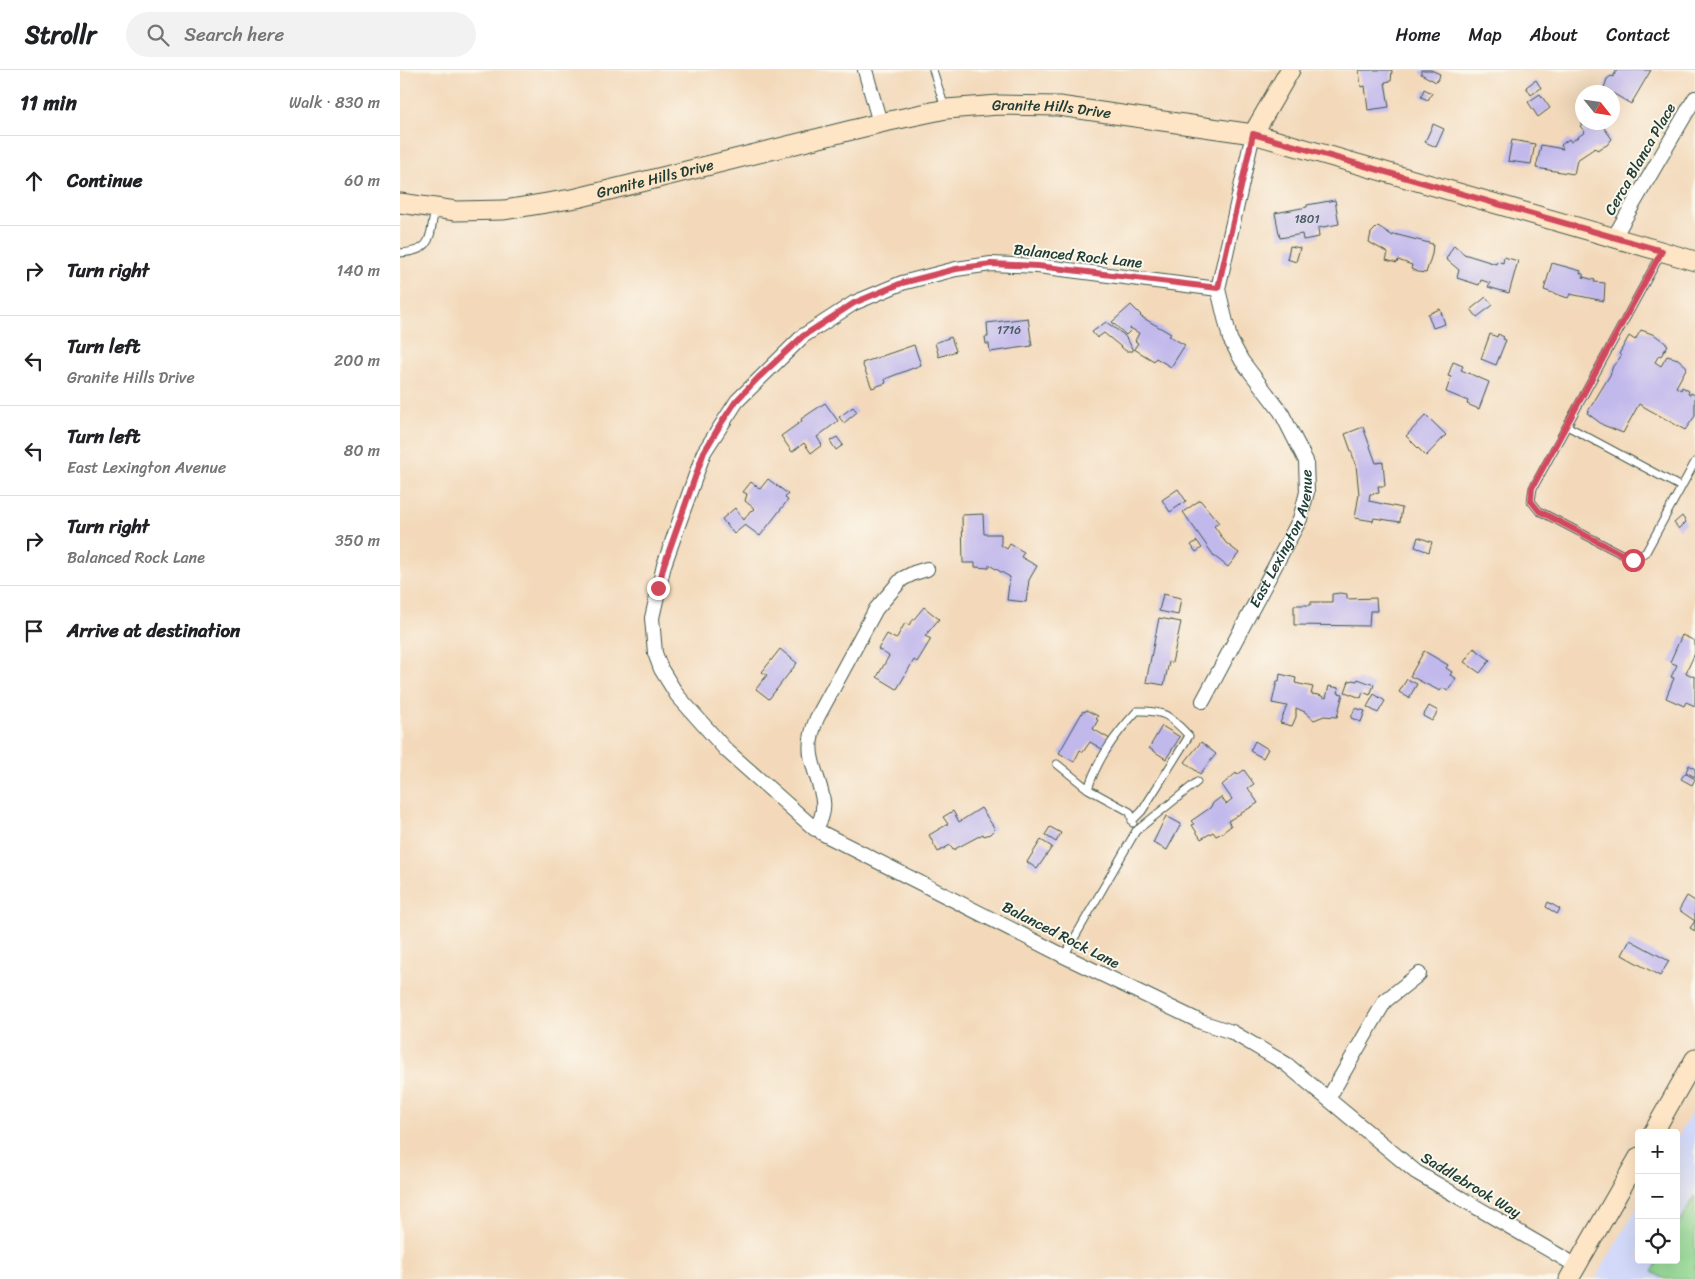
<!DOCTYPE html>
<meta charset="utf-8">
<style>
:root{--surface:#fff;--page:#f2f2f2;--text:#202124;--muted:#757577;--line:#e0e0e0}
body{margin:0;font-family:Sriracha,sans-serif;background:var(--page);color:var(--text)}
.controls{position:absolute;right:15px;bottom:15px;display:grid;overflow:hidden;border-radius:5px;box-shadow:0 5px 20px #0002}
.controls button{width:45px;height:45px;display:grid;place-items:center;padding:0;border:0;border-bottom:1px solid var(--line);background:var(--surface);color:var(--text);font:25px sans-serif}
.compass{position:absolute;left:1175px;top:15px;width:45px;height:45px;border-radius:50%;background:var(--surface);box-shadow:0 5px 20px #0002;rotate:120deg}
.stop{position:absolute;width:15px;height:15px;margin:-11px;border:4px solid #d1495b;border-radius:50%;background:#fff}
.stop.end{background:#d1495b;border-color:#fff;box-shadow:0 1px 5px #0008}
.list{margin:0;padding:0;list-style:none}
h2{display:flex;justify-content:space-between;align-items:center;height:65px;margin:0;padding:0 20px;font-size:21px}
h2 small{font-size:16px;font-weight:400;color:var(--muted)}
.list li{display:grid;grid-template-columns:32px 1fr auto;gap:15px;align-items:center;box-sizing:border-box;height:90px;padding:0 20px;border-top:1px solid var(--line)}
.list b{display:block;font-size:19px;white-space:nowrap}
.list p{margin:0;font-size:16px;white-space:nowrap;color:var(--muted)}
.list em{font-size:16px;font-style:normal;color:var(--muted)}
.icon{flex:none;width:28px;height:28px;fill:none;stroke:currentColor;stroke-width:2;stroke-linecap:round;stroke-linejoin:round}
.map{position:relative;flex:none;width:1295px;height:1209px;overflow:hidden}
header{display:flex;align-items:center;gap:30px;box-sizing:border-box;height:70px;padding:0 25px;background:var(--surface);border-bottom:1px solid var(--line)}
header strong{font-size:24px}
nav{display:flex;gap:28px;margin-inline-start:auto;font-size:18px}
.search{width:350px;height:45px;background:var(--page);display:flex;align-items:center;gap:12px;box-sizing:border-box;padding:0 18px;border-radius:28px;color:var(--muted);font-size:19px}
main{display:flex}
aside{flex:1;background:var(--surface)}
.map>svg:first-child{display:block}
</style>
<header>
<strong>Strollr</strong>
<div class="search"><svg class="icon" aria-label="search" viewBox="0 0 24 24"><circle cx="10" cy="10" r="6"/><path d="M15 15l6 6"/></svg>Search here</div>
<nav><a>Home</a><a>Map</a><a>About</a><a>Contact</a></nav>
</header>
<main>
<aside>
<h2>11 min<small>Walk · 830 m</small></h2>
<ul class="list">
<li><svg class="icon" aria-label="ahead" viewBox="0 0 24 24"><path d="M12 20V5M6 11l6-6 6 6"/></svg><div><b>Continue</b></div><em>60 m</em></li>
<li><svg class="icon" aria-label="right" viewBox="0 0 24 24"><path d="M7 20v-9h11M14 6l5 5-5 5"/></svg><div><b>Turn right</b></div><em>140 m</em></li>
<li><svg class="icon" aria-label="left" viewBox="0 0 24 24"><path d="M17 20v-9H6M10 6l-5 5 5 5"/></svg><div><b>Turn left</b><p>Granite Hills Drive</p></div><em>200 m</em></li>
<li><svg class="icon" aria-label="left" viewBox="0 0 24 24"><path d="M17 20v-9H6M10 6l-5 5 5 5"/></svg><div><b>Turn left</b><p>East Lexington Avenue</p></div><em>80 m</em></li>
<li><svg class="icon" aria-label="right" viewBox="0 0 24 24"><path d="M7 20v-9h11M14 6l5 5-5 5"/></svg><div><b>Turn right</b><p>Balanced Rock Lane</p></div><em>350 m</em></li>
<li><svg class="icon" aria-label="arrive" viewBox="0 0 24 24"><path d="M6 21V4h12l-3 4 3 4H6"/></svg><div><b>Arrive at destination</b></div></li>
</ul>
</aside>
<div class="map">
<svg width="1295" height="1209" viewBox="0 0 1295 1209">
<rect width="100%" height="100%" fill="#fbf7ec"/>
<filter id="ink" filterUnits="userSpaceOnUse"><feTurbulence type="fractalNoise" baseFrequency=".02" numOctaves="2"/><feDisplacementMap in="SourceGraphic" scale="10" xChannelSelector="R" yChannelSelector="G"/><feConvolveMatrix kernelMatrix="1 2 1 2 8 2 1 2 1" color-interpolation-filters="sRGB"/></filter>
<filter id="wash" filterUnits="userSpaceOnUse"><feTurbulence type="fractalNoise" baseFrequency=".0096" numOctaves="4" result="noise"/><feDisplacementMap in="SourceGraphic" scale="20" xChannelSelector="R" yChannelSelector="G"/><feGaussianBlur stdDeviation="1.12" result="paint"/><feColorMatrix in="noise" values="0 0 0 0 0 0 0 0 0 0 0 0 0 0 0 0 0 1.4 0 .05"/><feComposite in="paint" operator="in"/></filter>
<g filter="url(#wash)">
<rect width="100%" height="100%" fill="#f3d9ba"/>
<!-- built -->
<path fill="#d2d9f9" d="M1295,1037V1209H1195L1239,1134V1190H1276V1069Z"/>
<!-- green -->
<path fill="#91d892" stroke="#588a63" d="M1295,1126V1209H1265L1252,1202L1259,1190H1276V1159Z"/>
<g id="blocks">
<!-- building -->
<path fill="#c1b8ec" d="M959,0H992L991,11L985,12L989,37L968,40L965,16L961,17Z
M1021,0H1031L1040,4L1039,8L1036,12L1021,4Z
M1217,0H1251L1231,34L1204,18L1207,9L1211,6L1213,7Z
M1136,10L1141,18L1131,25L1126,17Z
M1024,19L1032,23L1028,30L1021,27Z
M1140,24L1150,38L1138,47L1128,32Z
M1185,52H1200L1212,69L1207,75L1197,80L1195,78L1177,90L1174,104L1136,98L1141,75L1163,79L1161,75L1169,69L1171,72L1185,62L1180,56Z
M1033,54L1044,59L1036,77L1025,72Z
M1112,70L1135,74L1131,94L1108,91Z
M935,130L939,154L918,158L919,167L903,170L902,164L880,168L875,143L907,137V135Z
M978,156L993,166L994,164L1033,174L1032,184L1026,203L1018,202L1011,199L1012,195L998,190L997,193L986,190L988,183L969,172L971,163Z
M1054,175L1064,184L1096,194L1097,191L1103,193L1104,187L1118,191L1109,223L1088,217L1090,213L1081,210L1079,215L1057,208L1059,200L1046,189Z
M890,176L900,178L896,192L887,189Z
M1152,193L1181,201L1180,203L1183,204V207L1195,210L1194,212L1205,213L1204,231L1170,224L1168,228L1144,220Z
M1086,227L1093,235L1077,247L1071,239Z
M731,235L741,245L740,246L771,264L769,266L785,275L771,297L756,288L754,291L734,279L738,273L735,271L739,263L730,258L731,260L726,265L712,252Z
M1040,239L1045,254L1033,258L1028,244Z
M628,248L632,276L590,282L589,274H586L585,267H588L587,253Z
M706,252L724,265L729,272L733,281H726L704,263L697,268L692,262Z
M1241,260L1255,265L1268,275L1261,286L1259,285L1255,292L1261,296L1267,286L1278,289L1287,297L1276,317L1281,320L1282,317L1289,321L1288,324L1290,325L1291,323L1295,325V346L1285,360L1239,334L1223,363L1203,355L1187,343L1210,305L1213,296L1219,289L1221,286L1219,284L1229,266L1235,270Z
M1090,264L1097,267L1098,264L1104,267L1103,269L1106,270L1096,295L1081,289Z
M551,267L556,281L539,287L535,273Z
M514,275L521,295L485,309L486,313L472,318L462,293Z
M1053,292L1063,296L1061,300L1089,312L1079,339L1067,334L1068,331L1046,322L1051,307L1048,306Z
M425,333L438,351L417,367L422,375L411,383L404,373L392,382L381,366L402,351L401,349Z
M453,337L457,342L444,353L439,347Z
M1026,345L1046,365L1026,386L1006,366Z
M963,357L976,393L983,392L985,416H978L979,423L970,424L969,431L1002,438L1000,452L974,448L973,451L955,448L959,424L956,395L945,364Z
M437,367L443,375L436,380L430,371Z
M368,409L388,424L385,428L388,430L360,466L345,455L334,464L322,449L335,438L344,450L350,441L355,439L345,431L347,424L343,422L351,412L360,419Z
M778,419L786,431L770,442L762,430Z
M800,430L819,453L814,456L826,473L839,483L828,497L814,486L783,442Z
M583,444L584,464H601V475L607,479L610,474L624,482L621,487L637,496L629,510L626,532L607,530L610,507L589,495V498L575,497V493H563L562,445Z
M1282,446L1286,452L1279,459L1274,453Z
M1018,467L1032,472L1029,482L1015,477Z
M797,471L802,478L796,482L791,475Z
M940,523L947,524V529L976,528L977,541H970L969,556L894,555V535H911V532H932V524Z
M763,524L781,528L778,545L759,541Z
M524,537L539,549L525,566L531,569L517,592L514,590L497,619L477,607L489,586L478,579L487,564L496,569L505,553L509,555Z
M759,548L781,552L772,593L769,592L764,615L746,612Z
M1282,565L1295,571V583L1286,603L1295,607V636L1286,632L1284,636L1266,628L1274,608L1271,607L1277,595L1270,592Z
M1074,578L1090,590L1080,603L1064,592Z
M380,579L397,593L369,629L356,619L367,605L362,602Z
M1024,581L1048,595L1046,598L1052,602L1050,605L1056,608L1048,621L1042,618L1040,621L1010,606Z
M880,604L896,608L895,613L913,617L911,624L919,625L926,628L929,616L939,618L938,623L943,624L937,647L924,646L914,650L905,642L896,638V647L892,656L880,653L887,636L872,633L877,611H879Z
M958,609L974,615L970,625L963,622L961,628L945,622L949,611H951L952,610L957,611Z
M1007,609L1017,614L1009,628L999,622Z
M974,624L985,631L978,643L967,637Z
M1029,636L1038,641L1032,651L1023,646Z
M955,638L965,641L961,652L951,648Z
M686,640L698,646L696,649L698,650L693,659L715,672L709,683L690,672L683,682L680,680L674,692L659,683L683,641L685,642Z
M762,656L780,667L766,689L749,678Z
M855,671L868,679L863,688L850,681Z
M801,672L816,684L800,704L785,692Z
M1289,695L1295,699V707L1286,702Z
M844,700L854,714L848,718L858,733L828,751L831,756L822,763L816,766L813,762L801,769L792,755L794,754L791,751L810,738L813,733L821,727L826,734L832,729L822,715L836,703L837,705Z
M1285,703L1295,709L1292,715L1281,709Z
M581,738L595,759L590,764L584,766L583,764L553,780L550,775L538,782L529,765L548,754L543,747L553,741L559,752Z
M766,746L781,754L767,780L753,773Z
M650,757L661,763L656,772L645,765Z
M641,770L652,777L637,799L627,792Z
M1287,826L1295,831V861L1290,858L1295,851L1279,840Z
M1148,832L1160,839L1157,844L1146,837Z
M1230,870L1269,891L1260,906L1222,885Z"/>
</g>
</g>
<g filter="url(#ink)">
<use href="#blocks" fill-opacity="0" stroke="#3f5448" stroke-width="1"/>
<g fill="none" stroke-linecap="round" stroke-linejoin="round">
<!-- lane casing -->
<g stroke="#3f5448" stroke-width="9">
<path id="lane" d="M533,0L545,38
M1262,182L1133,418L1131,431L1139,441L1233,490L1246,482L1295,392
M0,183C34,181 29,167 35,139
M1167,356L1281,417
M657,694L688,719L730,742L733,753
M688,719C698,688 715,665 737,641C765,640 770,646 789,666L742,741L732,751
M664,886L736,761L797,712"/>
</g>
<!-- street casing -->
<g stroke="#3f5448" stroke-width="16">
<g id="street">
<path d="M465,0L480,53"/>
<path d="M1214,167L1295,28"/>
<path d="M527,499L514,503L502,509L476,539L417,648C412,660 409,672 411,685C415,712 434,734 415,759L326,680L277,625L261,599L255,583L252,548L264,495L304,382L337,331L403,266L454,233L502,213L556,199L591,194L638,196L818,219"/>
<path id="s1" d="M803,631L900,449L907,422L906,391L881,342L842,291L830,269L818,219L853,64"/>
<path d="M422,763L664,886L801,952L832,962L886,994L1016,1102L1177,1196"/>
<path d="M928,1029L985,931L1019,904"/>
</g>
</g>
<!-- secondary casing -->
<g stroke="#3f5448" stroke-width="21">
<g id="secondary">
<path d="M853,64L890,0"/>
<path id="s2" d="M0,133L56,141L104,140L177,128L480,53L546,39L599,35L659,36L853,64L1295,191"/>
<path d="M1253,1063L1295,989"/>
<path d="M1169,1209L1239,1087"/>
</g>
</g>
<!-- lane -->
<use href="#lane" stroke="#fff" stroke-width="7"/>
<!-- street -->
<use href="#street" stroke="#fff" stroke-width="14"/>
<!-- secondary -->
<use href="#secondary" stroke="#fde5c5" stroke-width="19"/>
</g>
</g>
<g fill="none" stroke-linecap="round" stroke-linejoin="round" filter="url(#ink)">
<!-- route -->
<path stroke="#d1495b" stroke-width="6" d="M258,518L264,495L304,382L322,352L336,331L358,308L403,266L454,233L502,213L556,199L591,194L638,196L818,218L853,64L1262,181L1132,418L1131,431L1139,441L1233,490"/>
</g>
<g text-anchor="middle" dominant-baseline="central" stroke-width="4" stroke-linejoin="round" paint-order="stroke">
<!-- number labels -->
<g font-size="12" fill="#485c62">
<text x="907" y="149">1801</text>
<text x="609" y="260">1716</text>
</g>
<!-- street labels -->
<g font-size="15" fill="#1f3d34" stroke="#fbf7ec">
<text stroke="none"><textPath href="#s2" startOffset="664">Granite Hills Drive</textPath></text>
<text transform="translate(1240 89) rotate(-60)">Cerca Blanca Place</text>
<text stroke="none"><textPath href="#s2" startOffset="259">Granite Hills Drive</textPath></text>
<text transform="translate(678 186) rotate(6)">Balanced Rock Lane</text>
<text stroke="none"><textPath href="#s1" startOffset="182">East Lexington Avenue</textPath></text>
<text transform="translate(661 865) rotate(27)">Balanced Rock Lane</text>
<text transform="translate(1071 1115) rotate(31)">Saddlebrook Way</text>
</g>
</g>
</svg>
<div class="controls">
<button>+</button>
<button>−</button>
<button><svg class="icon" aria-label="locate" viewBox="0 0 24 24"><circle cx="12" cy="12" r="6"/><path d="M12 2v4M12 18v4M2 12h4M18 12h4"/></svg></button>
</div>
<svg class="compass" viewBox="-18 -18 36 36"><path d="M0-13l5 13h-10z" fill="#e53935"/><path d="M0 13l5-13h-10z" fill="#757577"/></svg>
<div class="stop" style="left:1233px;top:490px"></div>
<div class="stop end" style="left:258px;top:518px"></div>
</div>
</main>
